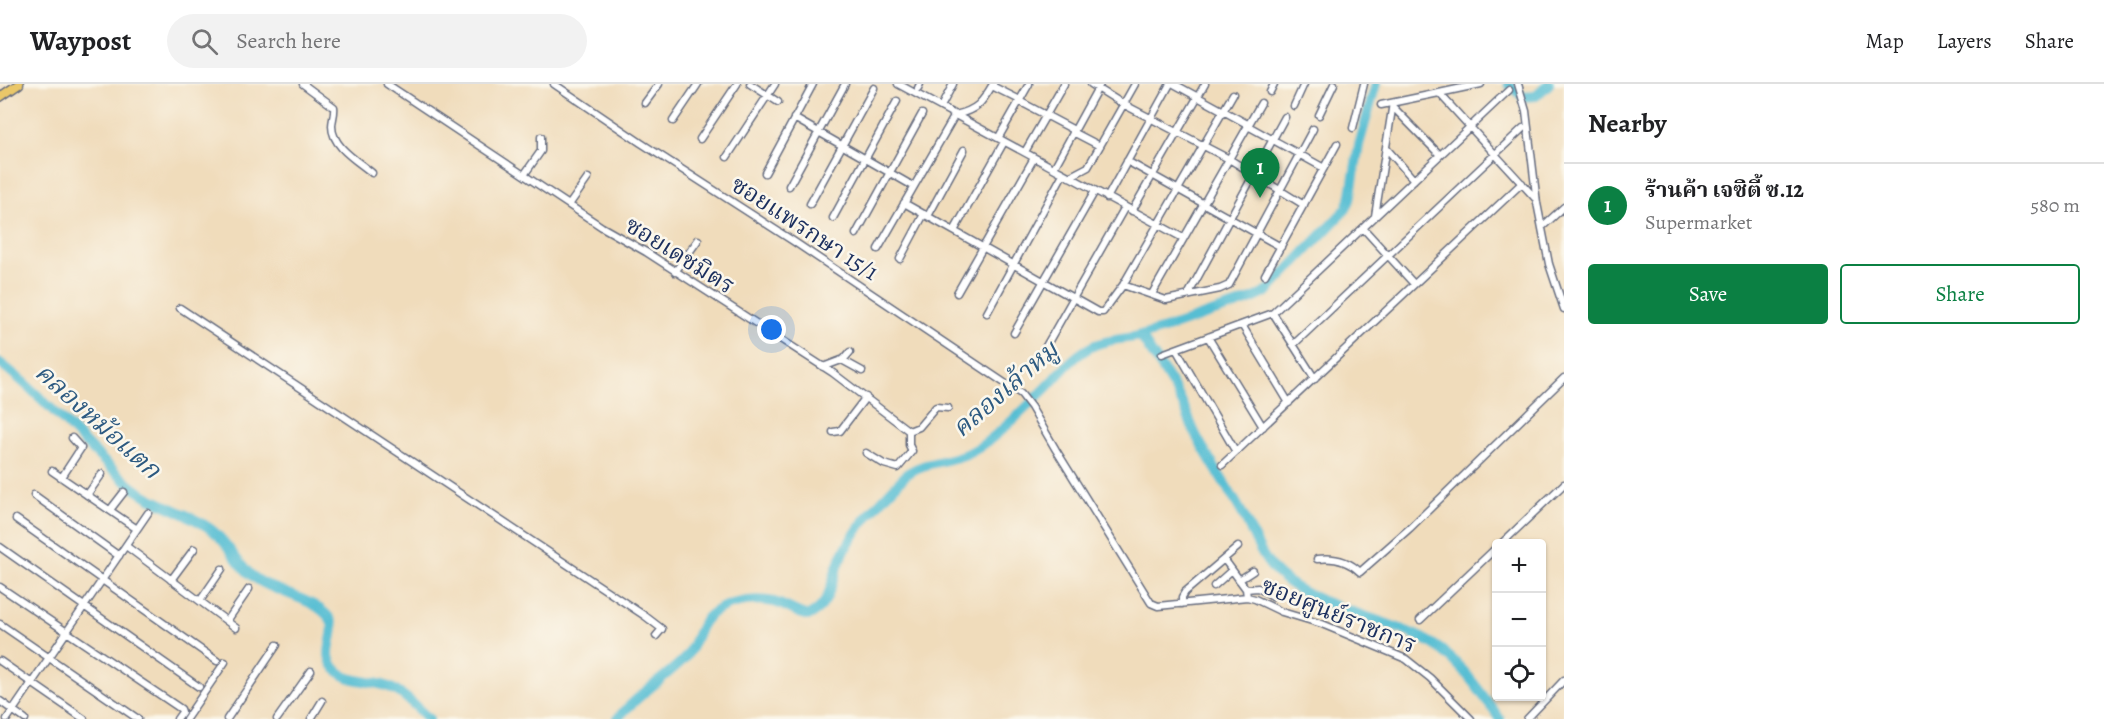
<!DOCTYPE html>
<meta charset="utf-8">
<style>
:root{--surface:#fff;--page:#f2f2f2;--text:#202124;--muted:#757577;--line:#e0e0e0;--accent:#0b8043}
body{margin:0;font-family:Alegreya,"Noto Serif Thai",serif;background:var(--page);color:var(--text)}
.controls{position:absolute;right:18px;bottom:18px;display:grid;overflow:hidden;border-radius:6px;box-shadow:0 2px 4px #0004}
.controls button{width:54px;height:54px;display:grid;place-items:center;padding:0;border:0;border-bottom:2px solid var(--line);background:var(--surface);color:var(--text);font:30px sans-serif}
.you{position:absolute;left:772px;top:246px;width:21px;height:21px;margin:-15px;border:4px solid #fff;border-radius:50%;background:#1a73e8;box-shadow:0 0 0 9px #1a73e833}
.badge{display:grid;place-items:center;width:39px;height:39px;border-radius:50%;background:var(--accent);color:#fff;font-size:20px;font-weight:700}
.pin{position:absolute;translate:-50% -50px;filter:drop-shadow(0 2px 3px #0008)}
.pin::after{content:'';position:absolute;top:32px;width:21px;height:18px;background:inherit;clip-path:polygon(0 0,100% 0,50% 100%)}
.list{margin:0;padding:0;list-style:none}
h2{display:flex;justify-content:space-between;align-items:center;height:78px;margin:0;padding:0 24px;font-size:26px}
h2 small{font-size:20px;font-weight:400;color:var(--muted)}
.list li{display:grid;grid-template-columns:39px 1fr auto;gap:18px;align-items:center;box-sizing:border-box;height:84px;padding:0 24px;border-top:2px solid var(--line)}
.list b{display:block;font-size:22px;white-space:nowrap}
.list p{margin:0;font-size:20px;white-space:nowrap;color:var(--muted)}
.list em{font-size:20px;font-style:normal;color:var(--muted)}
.actions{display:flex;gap:12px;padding:18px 24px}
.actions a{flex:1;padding:14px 0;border:2px solid var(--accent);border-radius:6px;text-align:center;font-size:21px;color:var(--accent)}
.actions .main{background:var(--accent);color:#fff}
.icon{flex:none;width:33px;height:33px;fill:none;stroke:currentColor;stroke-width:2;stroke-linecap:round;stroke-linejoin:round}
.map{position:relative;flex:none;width:1564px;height:635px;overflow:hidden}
header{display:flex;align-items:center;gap:36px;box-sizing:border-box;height:84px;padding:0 30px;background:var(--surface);border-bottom:2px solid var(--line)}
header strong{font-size:28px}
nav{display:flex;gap:33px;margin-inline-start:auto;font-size:21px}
.search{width:420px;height:54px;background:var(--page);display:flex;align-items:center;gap:15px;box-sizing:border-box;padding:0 21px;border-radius:33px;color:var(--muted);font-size:22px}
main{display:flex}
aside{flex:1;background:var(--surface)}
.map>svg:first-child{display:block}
</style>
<header>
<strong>Waypost</strong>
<div class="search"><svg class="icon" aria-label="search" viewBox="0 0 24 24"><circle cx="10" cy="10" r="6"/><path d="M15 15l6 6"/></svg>Search here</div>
<nav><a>Map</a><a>Layers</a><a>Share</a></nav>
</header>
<main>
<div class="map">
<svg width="1564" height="635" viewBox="0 0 1564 635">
<rect width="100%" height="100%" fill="#fbf7ec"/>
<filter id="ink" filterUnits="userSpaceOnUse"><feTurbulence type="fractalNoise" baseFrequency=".0167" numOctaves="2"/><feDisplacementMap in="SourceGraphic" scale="12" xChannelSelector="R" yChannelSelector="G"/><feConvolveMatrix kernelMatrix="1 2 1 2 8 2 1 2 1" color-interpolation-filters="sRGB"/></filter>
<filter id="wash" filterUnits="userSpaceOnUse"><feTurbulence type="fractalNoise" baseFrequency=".008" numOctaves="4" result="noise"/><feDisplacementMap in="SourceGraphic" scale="24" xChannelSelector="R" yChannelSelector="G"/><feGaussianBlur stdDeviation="1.35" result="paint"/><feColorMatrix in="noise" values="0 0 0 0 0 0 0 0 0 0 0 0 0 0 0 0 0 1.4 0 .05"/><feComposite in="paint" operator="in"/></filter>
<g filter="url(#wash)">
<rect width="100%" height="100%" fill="#f0dcbb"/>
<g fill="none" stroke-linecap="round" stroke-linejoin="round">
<!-- river -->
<path stroke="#56bed3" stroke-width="10" d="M1508,0L1523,13L1536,12L1549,0
M1140,251C1153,272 1168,292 1179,313C1186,325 1190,339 1196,351C1210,378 1228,403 1242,429C1254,451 1261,476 1280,492C1314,522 1380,533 1422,554C1456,570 1478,605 1500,635
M0,279C47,315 84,362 129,400C154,421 187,427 212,446C230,460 238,484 258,496C278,509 311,514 327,531C344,548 315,569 339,588C352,599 371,596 386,602C402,607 417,624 429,635
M617,635C636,612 661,597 683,576C695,564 695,549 705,536C719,519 752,513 774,518C785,521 796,529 808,532C831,522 830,499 839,478C854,444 882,415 908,389C929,375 956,379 980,363C1004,346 1027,323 1048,302C1063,286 1075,270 1095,261C1109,255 1125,255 1140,252C1165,246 1189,236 1214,228C1232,222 1252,217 1268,207L1346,125L1350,116L1359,61L1376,0"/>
</g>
</g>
<g filter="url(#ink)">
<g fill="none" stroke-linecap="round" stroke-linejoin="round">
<!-- minor casing -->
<g stroke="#666c7f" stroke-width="9">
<path id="minor" d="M303,0L334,23C335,30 332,36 332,42C332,63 358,77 372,89
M387,0L602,143L646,168L833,289L909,347L919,343L936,323L948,324
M554,0L641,59L793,157L1021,310L1031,323L1056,366L1151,519L1158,522L1247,513L1255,515L1282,528L1322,540L1406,575L1430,594L1471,635
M750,0L778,18
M898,0L1183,154
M1091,0L1123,20L1229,75L1304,121
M1174,0L1249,41
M1518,0L1526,27L1537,119L1549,180L1564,225
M992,2L1020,16
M918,4L920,0
M1270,8L1274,0
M1439,9L1481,0
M1019,17L1074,46
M645,19L659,0
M943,19L953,0
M1381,21L1439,9L1535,114
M1294,22L1304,0
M1393,23L1440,71
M1319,31L1334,0
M794,34L913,102
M673,37L698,0
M1248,42L1324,84
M1353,44L1364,0
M1073,48L1100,62
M1000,51L1029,0
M700,55L737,0
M1386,64L1414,96
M1026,66L1064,0
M727,73L775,0
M1127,77L1281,163
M1055,82L1100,0
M765,89L813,0
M524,91L541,67V53
M1069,93L1088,83L1135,0
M789,102L845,0
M1107,114L1170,0
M904,119L1098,228H1103L1123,201L1233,10
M810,120L874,4
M569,121L588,94
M1132,127L1205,0
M928,132L964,66
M1375,132L1393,19
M833,134L897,17
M1542,143L1564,123
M1363,144L1414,200
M954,147L1004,58
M856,150L922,30
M878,165L955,31C977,26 982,19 993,0
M900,175L924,130
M675,188L698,156
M1265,191L1337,60
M1123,201L1166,216L1220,205L1229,201L1313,45
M957,209L1034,74
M1152,210L1261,19
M1188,211L1285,33
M180,224L645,532L662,545L656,552
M987,229L1063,90
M1273,229L1315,295
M1242,241L1289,319
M1014,249L1095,107
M1208,253L1263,343
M1293,261L1523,44
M1176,265L1236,368
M1162,270L1273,229L1509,6
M1041,271L1125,123
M842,276L862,287
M823,283L844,275L850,268
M833,348L840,347L866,313
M866,369L884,380L898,384L912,367L909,361V347
M1222,381L1522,99
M52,387L137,445
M62,393L81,364L72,354
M34,411L119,472
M87,411L102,390
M110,426L124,408
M16,435L217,577
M1501,460L1564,400
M126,462L236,544
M0,463L199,603
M1224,475L1246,505L1247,513
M1317,475C1333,473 1348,476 1360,488L1410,444L1564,294
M171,496L194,465
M1239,496L1253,487
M1214,502L1232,486
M0,503L181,625L182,628L177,635
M1246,505L1258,504L1273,512
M200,517L222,485
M1182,520V513L1185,508L1238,463
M1420,536L1496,464
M227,537L249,505
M0,540L138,635
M0,577L84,635
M0,617L25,635
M7,635L148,429
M186,635L225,578
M227,635L277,561
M277,635L311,587
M311,635L322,617
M1527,635L1564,596"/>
</g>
<!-- major casing -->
<g stroke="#666c7f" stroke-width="11">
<path id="major" d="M0,13L19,0"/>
</g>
<!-- minor -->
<use href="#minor" stroke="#fff" stroke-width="6"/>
<!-- major -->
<use href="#major" stroke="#eac769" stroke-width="8"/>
</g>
</g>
<g text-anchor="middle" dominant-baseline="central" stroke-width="5" stroke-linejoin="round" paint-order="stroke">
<!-- street labels -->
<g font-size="24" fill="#1b2f5e" stroke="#fbf7ec">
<text transform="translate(805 144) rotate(33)">ซอยแพรกษา 15/1</text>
<text transform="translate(680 171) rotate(32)">ซอยเดชมิตร</text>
<text transform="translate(1339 531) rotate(22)">ซอยศูนย์ราชการ</text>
</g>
<!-- water labels -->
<g font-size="26" font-style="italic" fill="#2d5a81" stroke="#fbf7ec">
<text transform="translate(1005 305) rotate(-41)">คลองเล้าหมู</text>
<text transform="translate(98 337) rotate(42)">คลองหม้อแตก</text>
</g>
</g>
</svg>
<div class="controls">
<button>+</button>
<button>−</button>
<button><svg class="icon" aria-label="locate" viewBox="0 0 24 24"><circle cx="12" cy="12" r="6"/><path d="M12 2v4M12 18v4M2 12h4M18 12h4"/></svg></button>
</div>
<div class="you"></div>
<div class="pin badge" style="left:1260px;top:114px">1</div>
</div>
<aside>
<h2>Nearby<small></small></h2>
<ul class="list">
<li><span class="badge">1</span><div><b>ร้านค้า เจซิตี้ ซ.12</b><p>Supermarket</p></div><em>580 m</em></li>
</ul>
<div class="actions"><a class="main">Save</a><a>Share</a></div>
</aside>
</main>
